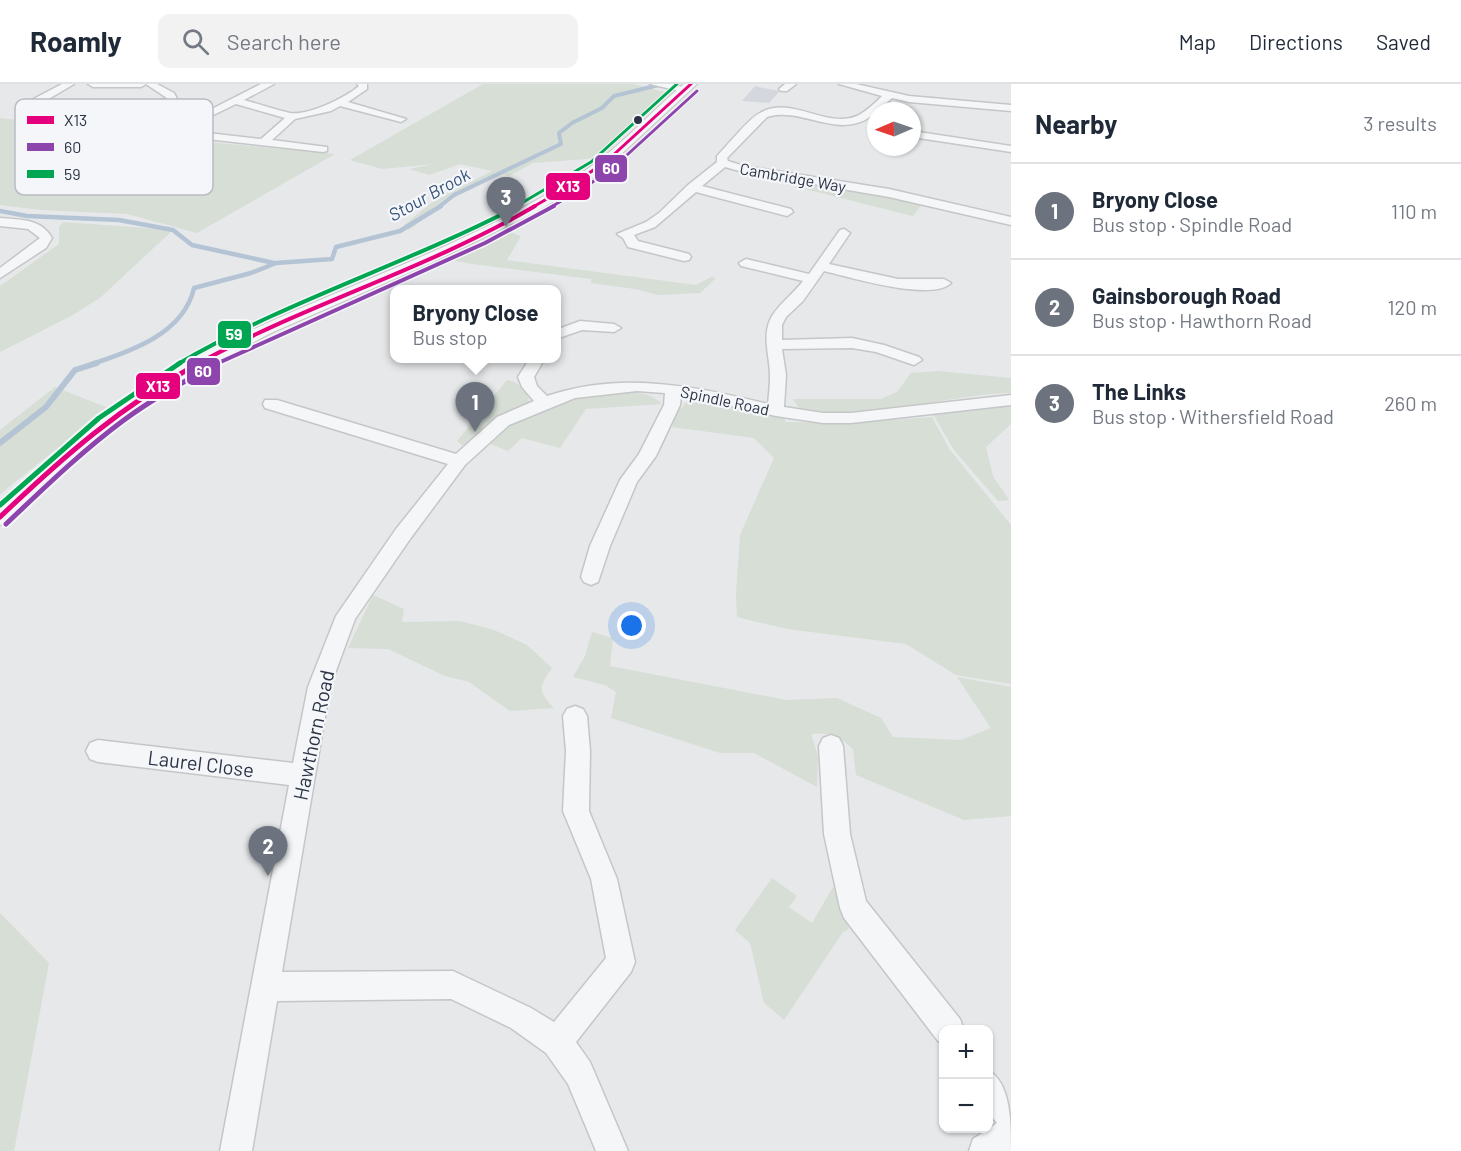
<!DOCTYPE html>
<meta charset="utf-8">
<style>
:root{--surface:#fff;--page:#f2f2f3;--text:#1f2937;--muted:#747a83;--line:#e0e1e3;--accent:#6c737f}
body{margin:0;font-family:Barlow,sans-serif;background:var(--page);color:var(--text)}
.controls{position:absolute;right:18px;bottom:18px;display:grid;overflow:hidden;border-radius:12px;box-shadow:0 2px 4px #0004}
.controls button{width:54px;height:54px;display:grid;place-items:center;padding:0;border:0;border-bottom:2px solid var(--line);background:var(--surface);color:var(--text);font:30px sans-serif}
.compass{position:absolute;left:867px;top:18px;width:54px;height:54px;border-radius:50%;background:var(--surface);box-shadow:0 2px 4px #0004;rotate:268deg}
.you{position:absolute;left:632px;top:542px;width:21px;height:21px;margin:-15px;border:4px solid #fff;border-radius:50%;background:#1a73e8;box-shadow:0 0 0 9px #1a73e833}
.badge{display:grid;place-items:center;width:39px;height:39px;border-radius:50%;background:var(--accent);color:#fff;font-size:20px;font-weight:700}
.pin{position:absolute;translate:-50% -50px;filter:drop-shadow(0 2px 3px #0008)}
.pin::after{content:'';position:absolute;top:32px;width:21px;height:18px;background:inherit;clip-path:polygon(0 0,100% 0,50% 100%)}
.popup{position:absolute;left:390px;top:201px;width:171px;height:78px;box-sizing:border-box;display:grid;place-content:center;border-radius:12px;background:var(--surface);filter:drop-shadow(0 2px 4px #0005);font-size:20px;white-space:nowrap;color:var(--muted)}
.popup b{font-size:22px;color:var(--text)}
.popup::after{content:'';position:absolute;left:50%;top:100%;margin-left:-12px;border:12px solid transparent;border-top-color:var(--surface)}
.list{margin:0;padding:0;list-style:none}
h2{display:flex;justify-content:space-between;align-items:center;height:78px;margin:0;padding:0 24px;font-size:26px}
h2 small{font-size:20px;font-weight:400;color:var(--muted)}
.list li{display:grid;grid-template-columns:39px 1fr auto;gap:18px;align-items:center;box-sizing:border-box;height:96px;padding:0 24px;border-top:2px solid var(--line)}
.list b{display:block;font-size:22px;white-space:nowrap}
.list p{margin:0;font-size:20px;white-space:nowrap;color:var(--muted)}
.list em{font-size:20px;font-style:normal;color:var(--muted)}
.icon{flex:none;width:33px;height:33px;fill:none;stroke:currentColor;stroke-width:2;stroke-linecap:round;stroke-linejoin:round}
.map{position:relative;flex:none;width:1011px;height:1067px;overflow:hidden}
header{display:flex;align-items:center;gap:36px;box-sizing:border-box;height:84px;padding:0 30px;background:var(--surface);border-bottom:2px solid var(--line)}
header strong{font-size:28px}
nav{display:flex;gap:33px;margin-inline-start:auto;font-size:21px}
.search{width:420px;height:54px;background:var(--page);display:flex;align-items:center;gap:15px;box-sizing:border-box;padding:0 21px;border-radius:12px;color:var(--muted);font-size:22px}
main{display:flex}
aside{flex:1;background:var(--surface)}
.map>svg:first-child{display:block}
</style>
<header>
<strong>Roamly</strong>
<div class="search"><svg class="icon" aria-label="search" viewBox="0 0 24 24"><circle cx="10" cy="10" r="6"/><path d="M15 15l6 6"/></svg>Search here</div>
<nav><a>Map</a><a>Directions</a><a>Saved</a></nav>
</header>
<main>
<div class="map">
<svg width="1011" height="1067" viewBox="0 0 1011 1067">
<rect width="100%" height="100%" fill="#e6e8ea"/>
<!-- built -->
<path fill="#d4d7dd" d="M755,2L763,4L780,7L769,19L742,17Z"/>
<!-- green -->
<path fill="#d6ded6" d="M483,0H633L668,9L600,74L533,79L509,92L503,90L445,118L409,146L404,141L434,117L492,87L460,80L429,91L409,85L434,80L382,85L350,76Z
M17,30C38,39 55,28 78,41L50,40L134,51L335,70L197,149L127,130L41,126L0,121V34L18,36L13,31Z
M778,95L850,105L922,120L913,132L777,98Z
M63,138L173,146L101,213L73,231L0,268V202L59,160V143Z
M504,146L521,152L507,176L696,201L711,193L716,194L700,209L658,211L635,205L591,199V195L472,180L440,174Z
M938,287L1011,294V309C948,310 855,341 798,323L793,315H881L897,308L911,289Z
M507,296C519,299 529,304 529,318L497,337L470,359L462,361L457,357Z
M55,303L108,324L0,410V346Z
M614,309C632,309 648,306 662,320L586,325L560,364L522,354L508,367L486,358C526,325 563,314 614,309Z
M693,315L707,316L785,335V338L848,339L932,333L950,366L1011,441V600L956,591L906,560L787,545L737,533L736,510L740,451L774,374L754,354L672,343L677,324H682L686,318Z
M1011,320V340L986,363L993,392L1009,416L998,417L954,366L933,330Z
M373,511L404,525L402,538L460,537L494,546L527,561L552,584C538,603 538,607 554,624L510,627L469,598L445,592L388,565L348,564Z
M592,548L613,554L610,582L786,616L837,614L881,634L893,653L961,656L991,644L957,593L1011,603V732L964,736L856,691L853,665C839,652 830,648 811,650L818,672L817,703L754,669H720L611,634L616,608L605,601L573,593L585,572Z
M772,794L797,812L789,823L812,839L833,803L841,809L838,820L849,845L843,848L784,936L764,919L750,859L735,846Z
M0,829L49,879L14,1067H0Z"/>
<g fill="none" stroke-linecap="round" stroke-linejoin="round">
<!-- stream-far2 -->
<path stroke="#b4c4d5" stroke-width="4" d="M439,123L454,111L561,60L559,49L572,39L602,24L614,12L663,0"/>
<!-- stream-far1 -->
<path stroke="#b4c4d5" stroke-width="4.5" d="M0,127L27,132L119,136L173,146L192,161L274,179
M92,280C132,267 184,249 194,204L251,189L276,179L332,175L336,163L400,147L441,122"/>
<!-- stream -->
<path stroke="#b4c4d5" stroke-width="6" d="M0,359L46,323L75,286L97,279"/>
<!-- minor casing -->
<g stroke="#c4c6c8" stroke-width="3">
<path id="minor" d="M62,0H74L30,26L38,28L65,27L98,36L167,14L146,0L141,3H93L88,0H157L174,9L177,15L171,20L98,42L64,33L37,34L19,27L22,21Z
M261,0H274L244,16C259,20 275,26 290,29C308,32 345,14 359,2L357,0H367V5L348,18L406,35L401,38L340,22L331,27L295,35L272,56L327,63V67L323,68L181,52L176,49L181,46L261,55L285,34L236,20L207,34L198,32Z
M650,0H672L689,5L684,8Z
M785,0H796L787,7H781L779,5Z
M839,0H856L909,12L1011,21V27L909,18L892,14C882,23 874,31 863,37C831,51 799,23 767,33L727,74L728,77L744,82L889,105L1011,133V141L889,113L743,88L725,83L702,102L791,125L793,128L787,132L696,108L655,143L634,151L638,157L689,170L691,173L689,176L684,177L628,163L623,154L617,150L646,138L659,129L688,101L717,78V72C728,61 748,35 760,29C791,11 826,45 857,32C867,27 875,19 882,12Z
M912,47L1011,62V68L912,53Z
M0,134C20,136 41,134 52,154L46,164L0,194V184L40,154L28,145L0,142Z
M844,145L850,149L829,180L898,195H944L951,199C932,218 849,193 824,187L803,217L786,233L782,241V256L852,254L884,261L919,273L922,276L914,281L876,268L852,264L782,265L786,291L784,323L823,329H851L1011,311V321L851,339H823L776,332L681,311L680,321L656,372L637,398L610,462L598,498L591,501L584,498L581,493L590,462L620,396L639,370L664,321L665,309L637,307L575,314L509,341L465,381L410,455L355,535L330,603L282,888L453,887L531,924L554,938L606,874L591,795L563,727L566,667L563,632L567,625L575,622L583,625L587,632L590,667L589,727L617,795L635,878L631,888L576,958L590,978L628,1067H596L568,1000L546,969L511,944L451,915L277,917L252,1067H220L289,701L98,678L90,675L86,667L90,659L98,656L293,679L308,603L336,532L396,445L448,380L265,324L263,320L265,316H277L456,370L497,333L534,317L522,303L518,293L530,274H545L534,293L537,302L547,312C623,287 693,302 768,320C769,311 770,301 770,292C770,272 761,251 772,232C780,219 794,209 803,197L741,182L739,179L746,175L809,190L840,146Z
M580,237L614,240L621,244L614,248L582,246L556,255V246Z
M831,651L839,654L843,662L850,750L866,817L960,935L964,946H944V959L938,957L844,834L840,824L824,750L819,662L823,654Z
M988,986C1011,999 1011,1038 1011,1067H969L973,1055L997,1039L988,1028Z"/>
</g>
<!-- tertiary casing -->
<g stroke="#c4c6c8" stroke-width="2">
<path id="tertiary" d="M684,0H697L602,88L536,128L431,179L271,249L168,304L104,350L8,439L0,441V420C49,375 98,328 156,295C291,217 445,176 577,92C617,67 648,30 684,0Z"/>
</g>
<!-- minor -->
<use href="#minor" fill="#f5f6f7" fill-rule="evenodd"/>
<!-- tertiary -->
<use href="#tertiary" fill="#f5f6f7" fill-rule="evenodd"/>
<!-- bus-1-far2 casing -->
<g stroke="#f4f6f9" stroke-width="5">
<path id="bus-1-far2" d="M533,123L581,95L610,74L691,0"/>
</g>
<!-- bus-1-far1 casing -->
<g stroke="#f4f6f9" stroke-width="7">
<path id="bus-1-far1" d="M197,280C306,220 428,185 535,122"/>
</g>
<!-- bus-1 casing -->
<g stroke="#f4f6f9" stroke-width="9">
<path id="bus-1" d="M0,433C65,371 120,323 199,279"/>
</g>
<!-- bus-2-far2 casing -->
<g stroke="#f4f6f9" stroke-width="5">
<path id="bus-2-far2" d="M551,123L587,102L616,81L697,7"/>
</g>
<!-- bus-2-far1 casing -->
<g stroke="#f4f6f9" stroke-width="7">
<path id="bus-2-far1" d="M216,280L485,159L554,122"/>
</g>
<!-- bus-2 casing -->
<g stroke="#f4f6f9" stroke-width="9">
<path id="bus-2" d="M6,440C44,404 82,367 124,336C154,314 186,296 219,279"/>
</g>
<!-- bus-3-far2 casing -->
<g stroke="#f4f6f9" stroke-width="5">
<path id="bus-3-far2" d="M515,123L591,78L677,0"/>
</g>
<!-- bus-3-far1 casing -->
<g stroke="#f4f6f9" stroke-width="7">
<path id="bus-3-far1" d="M178,280C286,217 407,180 518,122"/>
</g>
<!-- bus-3 casing -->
<g stroke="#f4f6f9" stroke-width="9">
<path id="bus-3" d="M0,421L99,334L180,279"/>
</g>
<!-- bus-1-far2 -->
<use href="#bus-1-far2" stroke="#e5007d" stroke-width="3"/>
<!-- bus-1-far1 -->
<use href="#bus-1-far1" stroke="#e5007d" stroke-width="4"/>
<!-- bus-1 -->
<use href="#bus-1" stroke="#e5007d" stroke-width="5"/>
<!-- bus-2-far2 -->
<use href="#bus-2-far2" stroke="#8e44ad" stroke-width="3"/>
<!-- bus-2-far1 -->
<use href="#bus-2-far1" stroke="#8e44ad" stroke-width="4"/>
<!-- bus-2 -->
<use href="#bus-2" stroke="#8e44ad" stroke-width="5"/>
<!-- bus-3-far2 -->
<use href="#bus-3-far2" stroke="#00a651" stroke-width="3"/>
<!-- bus-3-far1 -->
<use href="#bus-3-far1" stroke="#00a651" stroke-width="4"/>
<!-- bus-3 -->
<use href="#bus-3" stroke="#00a651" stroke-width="5"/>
</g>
<!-- markers -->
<circle fill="#2b3445" stroke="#f4f6f9" stroke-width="2" cx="638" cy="36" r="5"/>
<g text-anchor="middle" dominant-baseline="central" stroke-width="4.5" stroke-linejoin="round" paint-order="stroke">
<!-- far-street labels -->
<g font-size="16" fill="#2b3445" stroke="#f4f6f9">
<text transform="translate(793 93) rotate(10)">Cambridge Way</text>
<text transform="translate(725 316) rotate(12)">Spindle Road</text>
</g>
<!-- far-water labels -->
<g font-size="18" font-style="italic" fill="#34527a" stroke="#f4f6f9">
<text transform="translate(429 110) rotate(-29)">Stour Brook</text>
</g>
<!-- street labels -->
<g font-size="20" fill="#2b3445" stroke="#f4f6f9">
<text transform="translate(313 651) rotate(-78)">Hawthorn Road</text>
<text transform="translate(201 679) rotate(7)">Laurel Close</text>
</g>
</g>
<!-- legend -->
<rect x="15" y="15" width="198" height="96" rx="9" fill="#f4f6f9" stroke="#b8bcc3" stroke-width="1.5"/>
<rect x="27" y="32" width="27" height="8" fill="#e5007d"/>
<rect x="27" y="59" width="27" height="8" fill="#8e44ad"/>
<rect x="27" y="86" width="27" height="8" fill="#00a651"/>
<g font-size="16" fill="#2b3445">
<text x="64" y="42">X13</text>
<text x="64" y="69">60</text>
<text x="64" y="96">59</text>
</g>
<g stroke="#f4f6f9" stroke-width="2">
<rect x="594" y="70" width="34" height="29" rx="6" fill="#8e44ad"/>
<rect x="545" y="88" width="46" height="29" rx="6" fill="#e5007d"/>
<rect x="217" y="236" width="35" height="29" rx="6" fill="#00a651"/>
<rect x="186" y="273" width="35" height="29" rx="6" fill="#8e44ad"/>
<rect x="135" y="288" width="46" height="28" rx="6" fill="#e5007d"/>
</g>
<g font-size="16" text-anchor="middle" font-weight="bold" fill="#fff">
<text x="611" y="90">60</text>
<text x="568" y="108">X13</text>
<text x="234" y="256">59</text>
<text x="203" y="293">60</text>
<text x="158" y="308">X13</text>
</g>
</svg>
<div class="controls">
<button>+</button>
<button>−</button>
</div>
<svg class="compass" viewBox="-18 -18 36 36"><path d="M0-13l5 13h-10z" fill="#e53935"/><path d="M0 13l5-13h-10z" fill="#747a83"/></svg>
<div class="you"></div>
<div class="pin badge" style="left:475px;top:348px">1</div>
<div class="popup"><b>Bryony Close</b>Bus stop</div>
<div class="pin badge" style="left:268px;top:792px">2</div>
<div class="pin badge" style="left:506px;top:143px">3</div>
</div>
<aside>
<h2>Nearby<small>3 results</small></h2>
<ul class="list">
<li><span class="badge">1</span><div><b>Bryony Close</b><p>Bus stop · Spindle Road</p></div><em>110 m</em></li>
<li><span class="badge">2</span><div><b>Gainsborough Road</b><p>Bus stop · Hawthorn Road</p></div><em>120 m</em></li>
<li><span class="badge">3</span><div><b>The Links</b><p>Bus stop · Withersfield Road</p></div><em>260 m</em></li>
</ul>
</aside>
</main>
